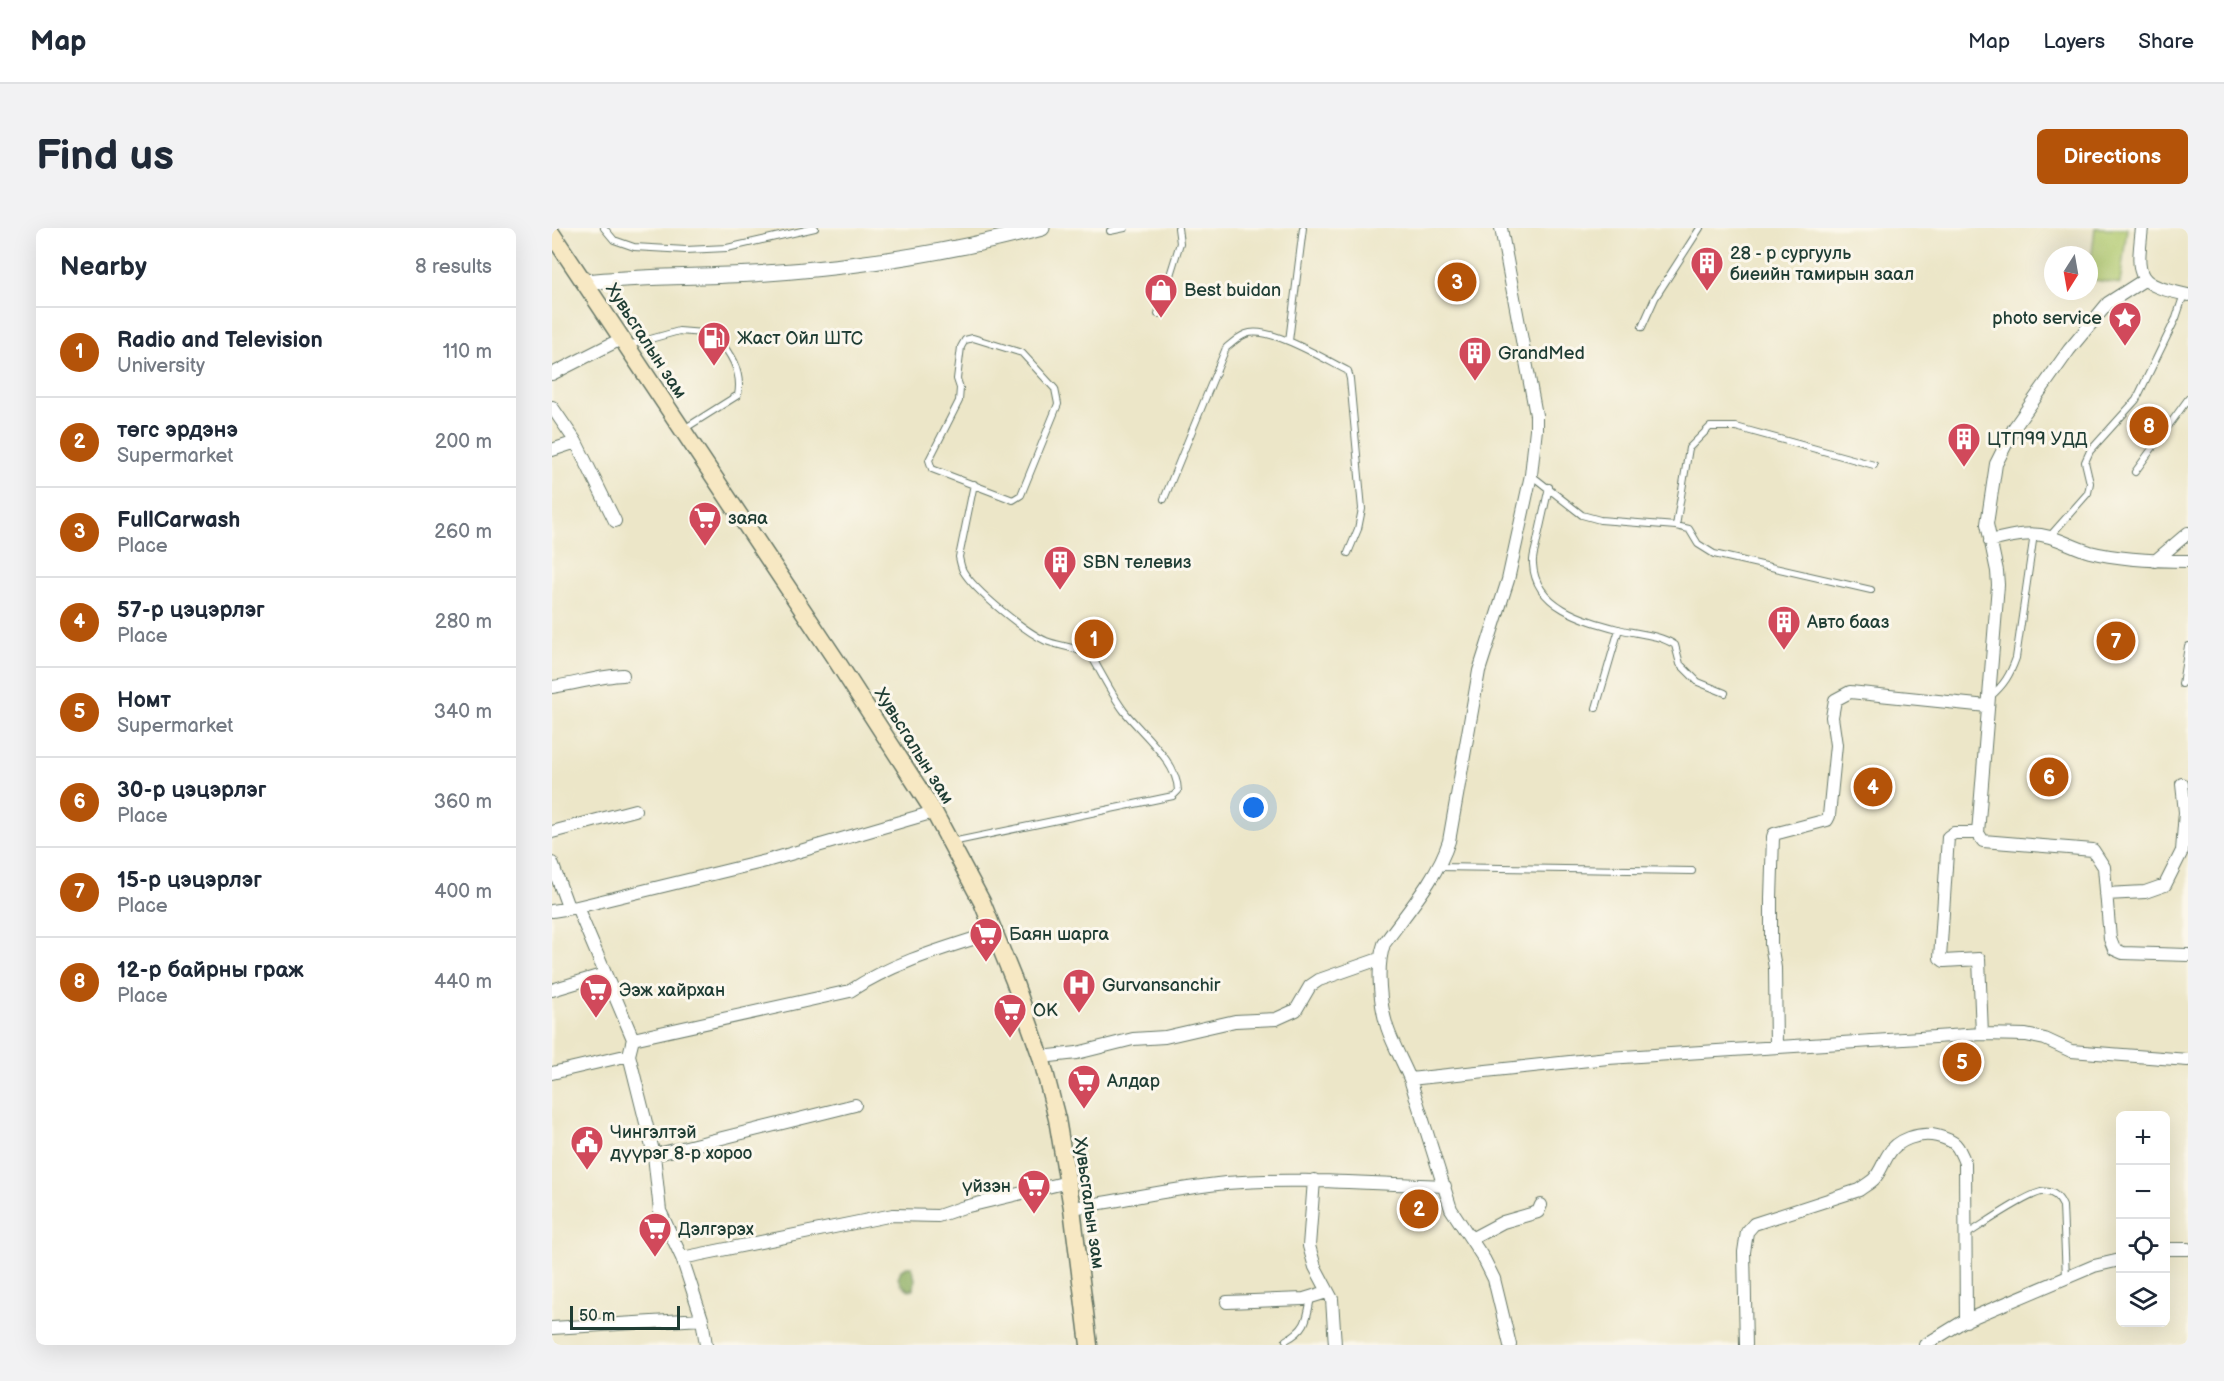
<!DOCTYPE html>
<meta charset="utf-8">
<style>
:root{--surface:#fff;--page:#f2f2f3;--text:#1f2937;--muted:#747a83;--line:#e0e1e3;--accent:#b45309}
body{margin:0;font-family:"Balsamiq Sans",sans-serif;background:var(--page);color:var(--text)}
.controls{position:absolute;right:18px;bottom:18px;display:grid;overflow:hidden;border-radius:9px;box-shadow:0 6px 24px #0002}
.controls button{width:54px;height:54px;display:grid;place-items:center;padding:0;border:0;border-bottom:2px solid var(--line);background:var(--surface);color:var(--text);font:30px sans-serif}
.compass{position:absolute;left:1492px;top:18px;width:54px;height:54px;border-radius:50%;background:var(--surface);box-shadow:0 6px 24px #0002;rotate:191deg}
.scale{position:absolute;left:18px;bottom:15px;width:110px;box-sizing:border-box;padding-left:6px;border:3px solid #1f3d34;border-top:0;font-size:16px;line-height:21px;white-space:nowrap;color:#1f3d34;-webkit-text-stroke:4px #fbf7ec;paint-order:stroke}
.you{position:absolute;left:702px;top:580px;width:21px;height:21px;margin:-15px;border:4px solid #fff;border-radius:50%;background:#1a73e8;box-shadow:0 0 0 9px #1a73e833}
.badge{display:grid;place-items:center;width:39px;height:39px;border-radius:50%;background:var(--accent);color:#fff;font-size:20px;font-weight:700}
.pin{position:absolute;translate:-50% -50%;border:3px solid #fff;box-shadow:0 2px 6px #0006}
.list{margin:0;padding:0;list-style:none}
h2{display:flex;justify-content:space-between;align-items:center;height:78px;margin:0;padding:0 24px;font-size:26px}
h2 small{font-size:20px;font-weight:400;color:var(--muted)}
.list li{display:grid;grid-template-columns:39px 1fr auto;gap:18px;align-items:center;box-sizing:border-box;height:90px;padding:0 24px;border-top:2px solid var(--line)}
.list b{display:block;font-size:22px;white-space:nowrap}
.list p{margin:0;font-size:20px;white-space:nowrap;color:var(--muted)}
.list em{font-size:20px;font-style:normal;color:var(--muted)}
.icon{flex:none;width:33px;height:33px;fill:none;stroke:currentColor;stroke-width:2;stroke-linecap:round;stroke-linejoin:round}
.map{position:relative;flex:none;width:1636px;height:1117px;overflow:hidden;border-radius:9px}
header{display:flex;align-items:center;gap:36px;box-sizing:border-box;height:84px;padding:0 30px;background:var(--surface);border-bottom:2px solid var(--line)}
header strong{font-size:28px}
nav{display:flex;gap:33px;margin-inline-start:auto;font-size:21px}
.intro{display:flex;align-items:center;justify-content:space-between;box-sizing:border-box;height:144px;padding:0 36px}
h1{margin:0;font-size:42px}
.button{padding:15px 27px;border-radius:9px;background:var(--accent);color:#fff;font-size:21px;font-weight:700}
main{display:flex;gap:36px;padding:0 36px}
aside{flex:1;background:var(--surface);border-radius:9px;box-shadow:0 6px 24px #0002}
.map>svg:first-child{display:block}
</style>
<header>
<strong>Map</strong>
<nav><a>Map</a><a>Layers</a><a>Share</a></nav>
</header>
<div class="intro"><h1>Find us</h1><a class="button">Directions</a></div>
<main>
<aside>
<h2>Nearby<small>8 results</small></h2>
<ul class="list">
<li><span class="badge">1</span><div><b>Radio and Television</b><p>University</p></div><em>110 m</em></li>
<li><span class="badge">2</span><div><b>төгс эрдэнэ</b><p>Supermarket</p></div><em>200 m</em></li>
<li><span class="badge">3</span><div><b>FullCarwash</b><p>Place</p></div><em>260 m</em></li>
<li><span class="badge">4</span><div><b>57-р цэцэрлэг</b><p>Place</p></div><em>280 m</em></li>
<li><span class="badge">5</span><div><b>Номт</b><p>Supermarket</p></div><em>340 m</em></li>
<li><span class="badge">6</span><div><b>30-р цэцэрлэг</b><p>Place</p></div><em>360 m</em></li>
<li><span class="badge">7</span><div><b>15-р цэцэрлэг</b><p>Place</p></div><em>400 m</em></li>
<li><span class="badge">8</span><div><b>12-р байрны граж</b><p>Place</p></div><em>440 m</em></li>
</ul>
</aside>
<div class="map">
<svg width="1636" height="1117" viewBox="0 0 1636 1117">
<rect width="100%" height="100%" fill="#fbf7ec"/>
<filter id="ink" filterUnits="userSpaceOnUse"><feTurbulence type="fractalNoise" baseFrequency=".0167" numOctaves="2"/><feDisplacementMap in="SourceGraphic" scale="12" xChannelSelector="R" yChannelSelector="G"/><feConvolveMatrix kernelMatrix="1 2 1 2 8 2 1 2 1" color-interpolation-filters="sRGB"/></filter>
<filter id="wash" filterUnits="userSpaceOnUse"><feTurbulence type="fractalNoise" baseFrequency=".008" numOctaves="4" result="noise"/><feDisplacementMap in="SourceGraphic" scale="24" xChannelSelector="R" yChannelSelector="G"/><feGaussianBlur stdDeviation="1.35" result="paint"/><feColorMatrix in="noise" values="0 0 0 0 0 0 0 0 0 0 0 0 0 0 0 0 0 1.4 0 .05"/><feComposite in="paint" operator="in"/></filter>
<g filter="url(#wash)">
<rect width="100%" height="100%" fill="#ece6c8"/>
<!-- green -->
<path fill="#b0c96e" stroke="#688351" stroke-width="1.5" d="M1543,0H1575L1568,56L1537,51Z"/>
<!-- forest -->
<path fill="#8cad61" stroke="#56754a" stroke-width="1.5" d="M355,1039H360L363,1051L362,1061L357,1062L349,1056L346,1050L349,1042Z"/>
</g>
<g filter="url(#ink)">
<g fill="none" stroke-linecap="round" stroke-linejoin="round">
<!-- service casing -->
<g stroke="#677868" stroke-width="8">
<path id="service" d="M52,0L62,12L82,19L134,22L175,20L263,0
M558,3L573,0
M606,86L628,15L626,0
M1090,99L1103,70L1148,0
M421,110L470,125L503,161L506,176L469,267L461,272L380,241L377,232L407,173L408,160L405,151L409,119L413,112Z
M737,113L751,0
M77,117L127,103L163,106C177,124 191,143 186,167L132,201
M1583,244L1636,171
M979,247L1030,287L1048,292L1124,298L1137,301L1146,316L1162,326L1319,362
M997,259C993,277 989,295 985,313C984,320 980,329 981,336C983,379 1032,392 1066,401C1085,406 1106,406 1123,417L1128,436L1146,454L1173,465
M612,271L674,120C680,115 686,109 694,106C717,97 774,132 796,143L798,151L810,281L806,301L796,325
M1124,298L1137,220L1158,199H1184L1322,237
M1498,308L1536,265L1538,255L1533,234L1538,223L1584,172L1624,90L1632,66
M1630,456L1636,418
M1438,469C1452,457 1458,447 1464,430L1482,306
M1044,480L1067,401
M400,614L621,568L626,563C626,534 589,505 572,483C560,467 551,448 541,431C529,419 509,419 494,413C472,403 423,363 411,343C409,339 408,334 407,329L422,256
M886,639L1140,643
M1414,1007C1432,996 1470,969 1489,964C1500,962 1507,969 1511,978L1514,1050
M734,1112C755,1101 755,1091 759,1069"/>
</g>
<!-- minor casing -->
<g stroke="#677868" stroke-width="14">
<path id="minor" d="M1590,0C1584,51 1584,56 1636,67
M1592,52L1556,75L1517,122L1462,200L1444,236L1435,296L1445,343L1446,357L1426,605L1431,613L1541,622L1552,639L1558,711L1562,721L1571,725L1636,727
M0,146L69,111
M0,179L24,214L63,293
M0,222L24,214
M1438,313C1459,308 1478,303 1498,309C1512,313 1524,320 1538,324C1569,332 1604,333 1636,333
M1603,333L1636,305
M0,459C24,456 47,448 71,447
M0,604L83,582
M1426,605H1402L1396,609L1388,730L1392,733L1427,731L1430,806
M0,635L16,679
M1554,666L1593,664L1613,657L1630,623L1633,584L1630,556
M25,679L81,811L77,827L102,927L108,983L130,1030L150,1091L154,1117
M0,683L25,679L214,633L382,584
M0,762L53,746
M81,811L298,763C342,734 393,720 443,704
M1224,818L1223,740L1219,716V670L1221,609L1222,606L1275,592L1277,588L1284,517L1280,489L1283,472L1298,464L1435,478
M489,829L525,825L581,811L613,809L683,793L724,791L744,782L758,758L767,752L827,731
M0,845L77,827
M858,851C851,834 841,817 835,799C828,776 824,739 832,716C854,685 886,649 897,613L927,443L956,352L979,247L984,201V187L949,0
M102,927L303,877
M762,952L757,1018L763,1039L780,1071L783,1117
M520,980C571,972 623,960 674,955C747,949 820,956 893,958
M919,1011L951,994L986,984L989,977
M1614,1021H1636
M130,1030L341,987L386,988L412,979L516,954
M675,1074L752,1071L775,1064
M0,1100L150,1091
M958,1117L942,1051L932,1031L899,981L858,851L1056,830L1430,806L1474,807L1493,811L1519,823L1636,832
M1194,1117L1192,1024L1195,1004L1202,996L1307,962C1312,958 1318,955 1322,951C1329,943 1331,935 1336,927C1345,911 1368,904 1385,908C1404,913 1406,917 1413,935L1414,1093
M1373,1117L1412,1093L1542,1038L1568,1032"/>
</g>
<!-- tertiary casing -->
<g stroke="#677868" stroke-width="17">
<path id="tertiary" d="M32,54C88,48 145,49 201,46C298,40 396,25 490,0"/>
</g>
<!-- secondary casing -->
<g stroke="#677868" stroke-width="19">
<path id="secondary" d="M0,6L286,435L382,584L430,674L462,753L489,829L505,891L520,980L537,1117"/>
</g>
<!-- service -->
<use href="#service" stroke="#fff" stroke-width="6"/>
<!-- minor -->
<use href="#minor" stroke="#fff" stroke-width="12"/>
<!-- tertiary -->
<use href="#tertiary" stroke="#fff" stroke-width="15"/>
<!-- secondary -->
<use href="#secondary" stroke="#f7e8c3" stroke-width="16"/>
</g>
</g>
<!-- icons -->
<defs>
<g id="building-pin" transform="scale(1.725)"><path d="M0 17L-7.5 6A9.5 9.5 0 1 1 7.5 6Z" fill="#d1495b" stroke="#fbf7ec"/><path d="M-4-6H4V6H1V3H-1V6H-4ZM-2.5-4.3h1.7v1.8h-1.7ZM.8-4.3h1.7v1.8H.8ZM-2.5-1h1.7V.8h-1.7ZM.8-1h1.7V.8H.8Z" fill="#fff"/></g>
<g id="shop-pin" transform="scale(1.725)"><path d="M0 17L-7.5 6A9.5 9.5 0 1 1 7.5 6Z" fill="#d1495b" stroke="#fbf7ec"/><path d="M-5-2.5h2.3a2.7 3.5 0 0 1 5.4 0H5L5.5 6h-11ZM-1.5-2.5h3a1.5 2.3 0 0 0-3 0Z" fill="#fff"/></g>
<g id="sight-pin" transform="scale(1.725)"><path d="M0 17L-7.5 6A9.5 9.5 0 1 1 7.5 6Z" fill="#d1495b" stroke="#fbf7ec"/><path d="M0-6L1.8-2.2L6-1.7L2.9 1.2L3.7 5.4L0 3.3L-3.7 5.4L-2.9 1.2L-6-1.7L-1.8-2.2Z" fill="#fff"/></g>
<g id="fuel-pin" transform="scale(1.725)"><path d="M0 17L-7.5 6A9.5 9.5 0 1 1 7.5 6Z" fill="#d1495b" stroke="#fbf7ec"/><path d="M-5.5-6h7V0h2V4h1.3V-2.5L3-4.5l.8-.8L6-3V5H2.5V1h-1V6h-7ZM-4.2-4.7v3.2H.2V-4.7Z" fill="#fff"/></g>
<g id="supermarket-pin" transform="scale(1.725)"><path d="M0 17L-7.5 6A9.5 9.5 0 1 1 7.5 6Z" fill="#d1495b" stroke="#fbf7ec"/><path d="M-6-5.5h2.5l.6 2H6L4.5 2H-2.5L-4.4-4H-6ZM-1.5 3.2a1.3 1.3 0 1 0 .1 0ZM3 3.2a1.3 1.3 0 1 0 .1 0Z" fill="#fff"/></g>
<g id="hospital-pin" transform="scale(1.725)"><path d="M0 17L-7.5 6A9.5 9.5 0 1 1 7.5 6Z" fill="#d1495b" stroke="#fbf7ec"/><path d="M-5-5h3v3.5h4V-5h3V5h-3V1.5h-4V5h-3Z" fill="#fff"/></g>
<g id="civic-pin" transform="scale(1.725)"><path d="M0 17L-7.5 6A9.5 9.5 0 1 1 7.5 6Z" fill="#d1495b" stroke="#fbf7ec"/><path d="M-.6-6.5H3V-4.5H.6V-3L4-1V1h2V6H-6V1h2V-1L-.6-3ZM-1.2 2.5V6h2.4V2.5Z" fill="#fff"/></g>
</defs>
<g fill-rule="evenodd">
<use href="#building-pin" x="1155" y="35"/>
<use href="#shop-pin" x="609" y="62"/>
<use href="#sight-pin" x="1573" y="90"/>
<use href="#fuel-pin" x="162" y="110"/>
<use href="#building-pin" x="923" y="125"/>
<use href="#building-pin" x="1412" y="211"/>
<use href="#supermarket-pin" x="153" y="290"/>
<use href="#building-pin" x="508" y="334"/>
<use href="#building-pin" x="1232" y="394"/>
<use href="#supermarket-pin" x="434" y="706"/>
<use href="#hospital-pin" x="527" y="757"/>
<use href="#supermarket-pin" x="44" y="762"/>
<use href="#supermarket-pin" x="458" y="782"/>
<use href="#supermarket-pin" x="532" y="853"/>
<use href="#civic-pin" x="35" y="914"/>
<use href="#supermarket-pin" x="482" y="958"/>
<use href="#supermarket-pin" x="103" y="1001"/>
</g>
<g text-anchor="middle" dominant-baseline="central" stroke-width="6" stroke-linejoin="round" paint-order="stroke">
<!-- poi labels -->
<g font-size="18" fill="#1f3d34" stroke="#fbf7ec" text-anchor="start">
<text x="1178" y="25">28 - р сургууль<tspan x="1178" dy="21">биеийн тамирын заал</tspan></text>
<text x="632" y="62">Best buidan</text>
<text x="1550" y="90" text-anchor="end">photo service</text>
<text x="185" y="110">Жаст Ойл ШТС</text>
<text x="946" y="125">GrandMed</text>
<text x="1435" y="211">ЦТП99 УДД</text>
<text x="176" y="290">заяа</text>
<text x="531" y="334">SBN телевиз</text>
<text x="1255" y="394">Авто бааз</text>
<text x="457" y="706">Баян шарга</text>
<text x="550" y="757">Gurvansanchir</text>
<text x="67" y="762">Ээж хайрхан</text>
<text x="481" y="782">ОК</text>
<text x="555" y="853">Алдар</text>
<text x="58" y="904">Чингэлтэй<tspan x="58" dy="21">дүүрэг 8-р хороо</tspan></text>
<text x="459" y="958" text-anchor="end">үйзэн</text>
<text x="126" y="1001">Дэлгэрэх</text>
</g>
<!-- street labels -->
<g font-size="18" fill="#1f3d34" stroke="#fbf7ec">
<text transform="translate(94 113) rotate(57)">Хувьсгалын зам</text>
<text transform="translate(362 518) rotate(58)">Хувьсгалын зам</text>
<text transform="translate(537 975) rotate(82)">Хувьсгалын зам</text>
</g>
</g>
</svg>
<div class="controls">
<button>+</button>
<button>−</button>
<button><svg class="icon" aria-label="locate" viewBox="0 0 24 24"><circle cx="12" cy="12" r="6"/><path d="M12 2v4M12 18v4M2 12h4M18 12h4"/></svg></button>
<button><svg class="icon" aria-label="layers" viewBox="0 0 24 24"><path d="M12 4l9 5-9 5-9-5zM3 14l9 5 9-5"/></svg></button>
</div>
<svg class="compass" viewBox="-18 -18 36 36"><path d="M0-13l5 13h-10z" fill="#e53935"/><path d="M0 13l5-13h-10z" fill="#747a83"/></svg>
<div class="scale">50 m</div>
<div class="you"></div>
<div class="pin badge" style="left:542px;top:411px">1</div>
<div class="pin badge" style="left:867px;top:981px">2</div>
<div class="pin badge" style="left:905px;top:54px">3</div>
<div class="pin badge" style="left:1321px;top:559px">4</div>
<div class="pin badge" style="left:1410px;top:834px">5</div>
<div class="pin badge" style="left:1497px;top:549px">6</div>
<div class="pin badge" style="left:1564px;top:413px">7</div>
<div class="pin badge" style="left:1597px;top:198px">8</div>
</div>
</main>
